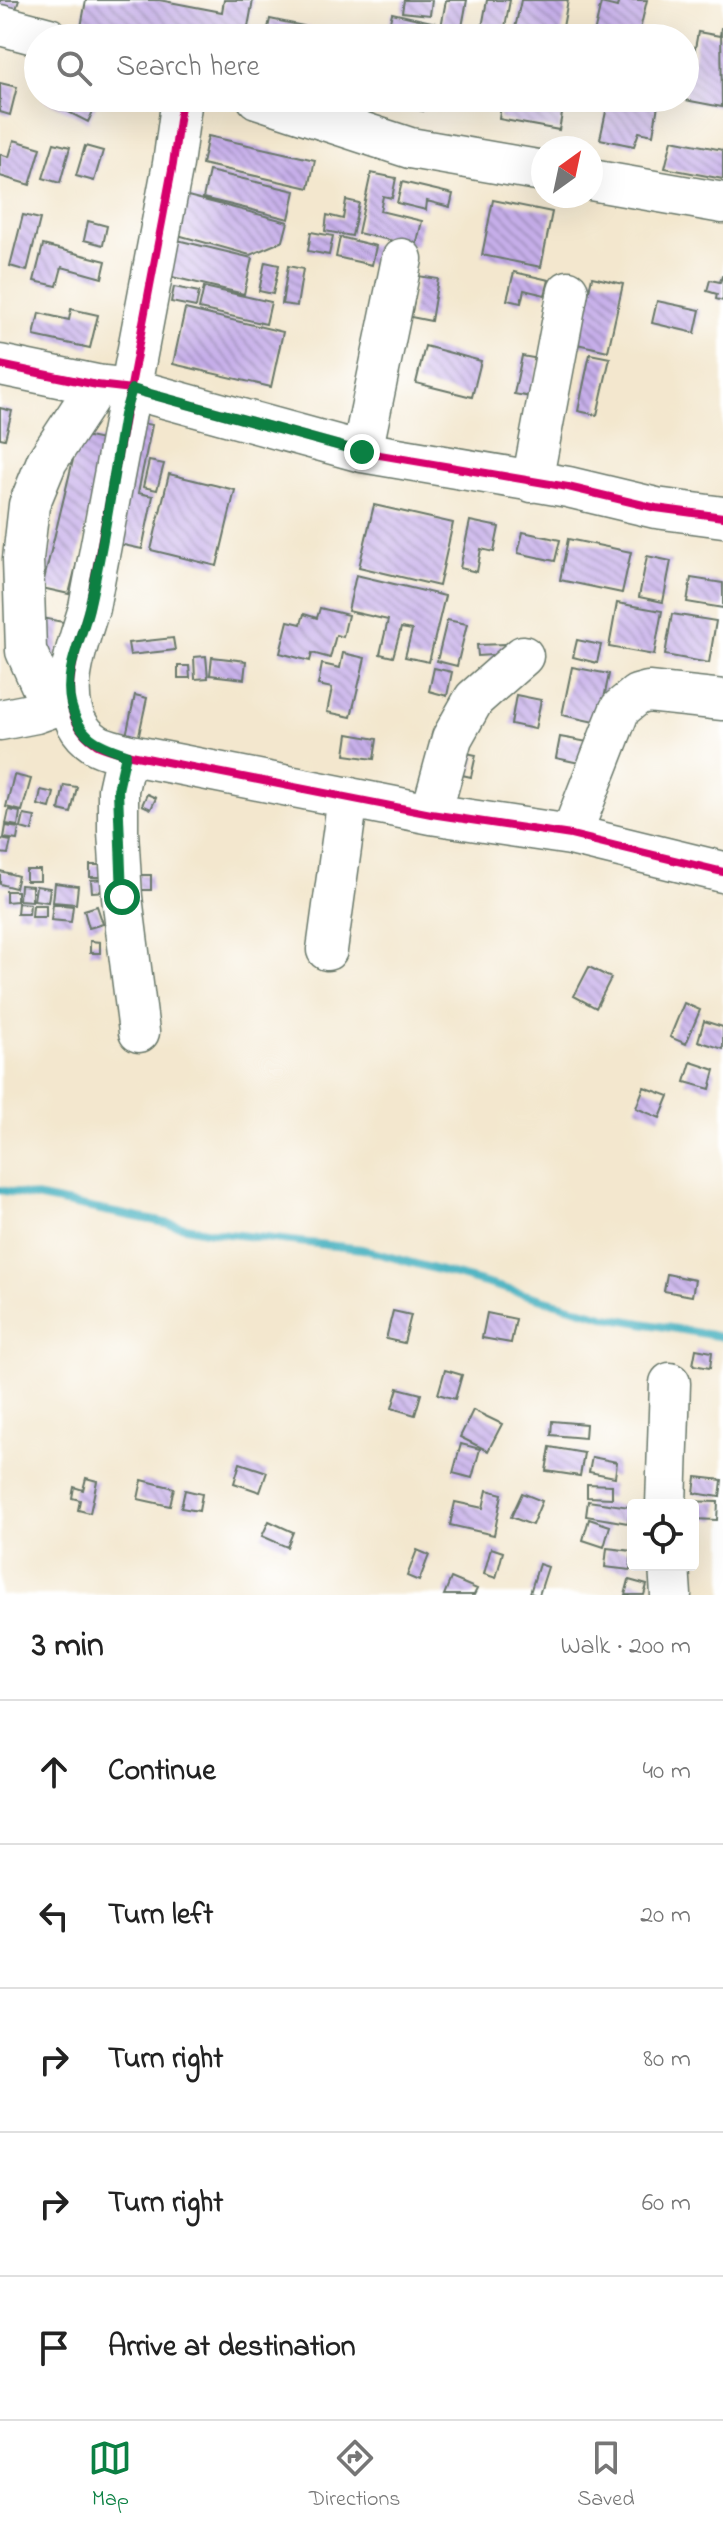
<!DOCTYPE html>
<meta charset="utf-8">
<style>
:root{--surface:#fff;--page:#f2f2f2;--text:#222;--muted:#767676;--line:#e0e0e0;--accent:#0b8043}
body{margin:0;font-family:"Indie Flower",sans-serif;background:var(--page);color:var(--text)}
.controls{position:absolute;right:24px;bottom:24px;display:grid;overflow:hidden;border-radius:8px;box-shadow:0 8px 32px #0002}
.controls button{width:72px;height:72px;display:grid;place-items:center;padding:0;border:0;border-bottom:2px solid var(--line);background:var(--surface);color:var(--text);font:40px sans-serif}
.compass{position:absolute;left:531px;top:136px;width:72px;height:72px;border-radius:50%;background:var(--surface);box-shadow:0 8px 32px #0002;rotate:33deg}
.stop{position:absolute;width:24px;height:24px;margin:-18px;border:6px solid #0b8043;border-radius:50%;background:#fff}
.stop.end{background:#0b8043;border-color:#fff;box-shadow:0 2px 8px #0008}
.list{margin:0;padding:0;list-style:none}
h2{display:flex;justify-content:space-between;align-items:center;height:104px;margin:0;padding:0 32px;font-size:34px}
h2 small{font-size:26px;font-weight:400;color:var(--muted)}
.list li{display:grid;grid-template-columns:52px 1fr auto;gap:24px;align-items:center;box-sizing:border-box;height:144px;padding:0 32px;border-top:2px solid var(--line)}
.list b{display:block;font-size:30px;white-space:nowrap}
.list em{font-size:26px;font-style:normal;color:var(--muted)}
.icon{flex:none;width:44px;height:44px;fill:none;stroke:currentColor;stroke-width:2;stroke-linecap:round;stroke-linejoin:round}
.map{position:relative;flex:none;width:723px;height:1595px;overflow:hidden}
.search{position:absolute;background:var(--surface);box-shadow:0 8px 32px #0002;left:24px;right:24px;top:24px;height:88px;display:flex;align-items:center;gap:20px;box-sizing:border-box;padding:0 28px;border-radius:44px;color:var(--muted);font-size:30px}
.sheet{height:824px;background:var(--surface)}
nav{display:flex;justify-content:space-around;align-items:center;box-sizing:border-box;height:112px;border-top:2px solid var(--line);background:var(--surface);font-size:22px;color:var(--muted)}
nav a{display:grid;justify-items:center;gap:4px}
nav .on{color:var(--accent)}
.map>svg:first-child{display:block}
</style>
<div class="map">
<svg width="723" height="1595" viewBox="0 0 723 1595">
<defs>
<pattern id="building-back-hatch" width="6" height="6" patternUnits="userSpaceOnUse" patternTransform="scale(2)"><rect width="6" height="6" fill="#c6aee9"/><path d="M-1 5l2 2M0 0l6 6M5-1l2 2" fill="none" stroke="#a08fbe"/></pattern>
</defs>
<rect width="100%" height="100%" fill="#fff"/>
<filter id="ink" filterUnits="userSpaceOnUse"><feTurbulence type="fractalNoise" baseFrequency=".0125" numOctaves="2"/><feDisplacementMap in="SourceGraphic" scale="16" xChannelSelector="R" yChannelSelector="G"/><feConvolveMatrix kernelMatrix="1 2 1 2 8 2 1 2 1" color-interpolation-filters="sRGB"/></filter>
<filter id="wash" filterUnits="userSpaceOnUse"><feTurbulence type="fractalNoise" baseFrequency=".006" numOctaves="4" result="noise"/><feDisplacementMap in="SourceGraphic" scale="32" xChannelSelector="R" yChannelSelector="G"/><feGaussianBlur stdDeviation="1.8" result="paint"/><feColorMatrix in="noise" values="0 0 0 0 0 0 0 0 0 0 0 0 0 0 0 0 0 1.4 0 .05"/><feComposite in="paint" operator="in"/></filter>
<g filter="url(#wash)">
<rect width="100%" height="100%" fill="#f3e7ce"/>
<g fill="none" stroke-linecap="round" stroke-linejoin="round">
<!-- stream -->
<path stroke="#3faebd" stroke-width="8" d="M0,1190L211,1232L362,1249L607,1317L723,1337"/>
</g>
<g id="blocks">
<!-- building -->
<path fill="url(#building-back-hatch)" d="M0,0H19L14,15L0,10Z
M86,0H159L222,12L224,0H253L246,38H79Z
M404,0H432L430,15L402,12Z
M446,0H467L460,38H439Z
M487,0H510L503,38H480Z
M521,0H568L561,38H513Z
M619,0H647L638,38H593L601,3L617,7Z
M392,13L436,23L433,38H405L387,34Z
M270,19L356,37V38H266Z
M721,27L722,107L685,100V69L691,71L698,32L720,36Z
M0,83L17,87L10,115L0,112Z
M41,98H87L97,103L88,122Z
M367,98H425L423,111Z
M502,98H565L559,130L499,119Z
M575,98H604L602,105L575,101Z
M609,98L659,99L653,135L639,132L634,146L600,139Z
M208,136L315,160L309,188L202,164Z
M14,140L41,148L30,185L0,176V154L9,157Z
M672,140L723,150V179L665,168Z
M54,143L70,147L60,183L43,178Z
M85,146L103,151L94,181L76,176Z
M209,171L295,191L289,219L203,198Z
M371,173L396,178L392,198L383,196L380,211L422,221L416,246L358,233Z
M402,182L453,194L450,207L427,201L426,210L397,203Z
M184,195L288,222L283,241L250,255L174,234Z
M346,200L359,203L352,236L325,231L327,215L343,219Z
M493,200L552,212L541,267L482,255Z
M23,215L40,219L27,271L10,266Z
M88,221L107,226L103,245L84,240Z
M311,232L333,236L329,255L308,251Z
M340,237L376,246L372,265L336,257Z
M173,239L252,258L244,294L164,275Z
M43,245L106,261L102,278L62,267L57,286L34,281Z
M265,262L279,265L273,294L259,291Z
M288,266L303,269L297,306L282,304Z
M514,272L549,280L545,295L524,290L521,303L507,300Z
M418,276L438,279L431,321L411,317Z
M722,276H723V301L716,299L717,294L707,291L710,280L720,282Z
M592,277L623,284L608,351L577,344Z
M174,287L199,292L196,307L171,302Z
M204,287L271,302L266,324L199,309Z
M657,301L700,310L695,333L652,323Z
M71,309L98,315L90,348L34,336L39,313L69,320Z
M185,309L283,332L271,387L173,364Z
M425,346L481,361L472,397L416,383Z
M590,354L610,358L597,415L578,411Z
M522,356L539,359L531,397L514,394Z
M0,408L12,411L5,439L0,438Z
M135,422L152,425L138,493L153,496L142,549L110,542Z
M79,435L107,441L69,594L42,588Z
M149,461L164,464L157,490L143,487Z
M169,474L235,490L217,566L151,550Z
M374,505L453,523L439,586L359,567Z
M470,521L499,527L494,552L481,549L477,572L460,568Z
M523,532L560,540L555,561L518,553Z
M568,539L631,552L622,593L560,580Z
M647,556L671,561L663,602L639,597Z
M356,575L445,596L429,662L405,657L412,630L401,628L393,657L380,654L388,620L348,611Z
M691,578L723,583V608L687,602Z
M617,603L662,611L654,655L609,647Z
M320,608L348,615L343,637L336,635L330,658L312,653L310,661L280,653L288,621L301,624L304,614L317,618Z
M672,614L716,621L709,663L665,655Z
M37,617L63,622L55,661L29,656Z
M447,620L467,624L457,666L437,661Z
M173,638L175,650L130,655L128,643Z
M577,640L601,645L597,663L573,657Z
M505,644L507,664L491,665V655L478,656L477,645Z
M343,653L365,658L351,717L327,712L332,688L318,685L322,664L340,668Z
M206,656L208,678L195,679L194,657Z
M212,657L246,661L244,679L210,675Z
M178,666H189L190,678H178Z
M572,667L609,674L599,723L562,715Z
M434,668L452,672L447,696L429,691Z
M135,695L147,698L137,744L125,740Z
M516,695L541,700L535,729L511,724Z
M348,734L377,739L374,759L345,755Z
M560,737L588,742L584,764L556,758Z
M457,751L476,755L471,777L453,773Z
M14,775L31,779L22,811L6,807Z
M64,785L77,787L71,813L59,810Z
M41,790L54,793L50,808L38,805Z
M147,794L156,798L151,809L142,805Z
M9,810L20,812L18,826L6,824Z
M24,815L35,817L32,831L21,828Z
M6,826L19,828L17,840L4,838Z
M0,839L11,841L8,854L0,853Z
M90,865H104V877H90Z
M26,870H40V881H26Z
M0,871L18,876L15,888L0,884Z
M138,875H151V890H138Z
M105,879L107,891L92,892L91,880Z
M55,883L78,886L76,904L53,902Z
M20,885L32,886V901L19,900Z
M36,886L50,888L48,902L34,900Z
M6,891H17V901L6,902Z
M18,903L30,904L29,914H17Z
M53,904L73,906L71,922L51,920Z
M33,905H46V917H32Z
M97,906L103,924L89,928L84,910Z
M90,941L100,942V953H90Z
M589,967L611,978L596,1008L574,996Z
M684,1003L700,1010L686,1044L670,1037Z
M704,1021L723,1027V1049L698,1041Z
M691,1062L715,1070L710,1089L685,1082Z
M644,1087L669,1096L660,1118L636,1108Z
M667,1274L695,1280L692,1296L664,1291Z
M393,1311L411,1315L404,1343L386,1339Z
M487,1313L516,1319L511,1343L482,1338Z
M696,1349L712,1352L710,1368L693,1365Z
M445,1370L462,1375L455,1399L438,1394Z
M398,1388L421,1394L415,1415L392,1408Z
M473,1410L502,1424L488,1451L460,1437Z
M552,1421L586,1424L585,1438L551,1435Z
M461,1444L480,1449L472,1478L453,1473Z
M550,1447L584,1453L580,1476L546,1471Z
M592,1457L617,1462L615,1477L589,1472Z
M240,1463L267,1472L260,1492L234,1483Z
M696,1477L722,1480L720,1497L694,1493Z
M86,1478L97,1481L90,1513L78,1510L80,1500L72,1498L74,1487L83,1490Z
M142,1480L174,1488L170,1506L138,1499Z
M587,1484L612,1485V1498L587,1497Z
M185,1490L202,1494L199,1511L181,1508Z
M487,1490L502,1494L494,1535L450,1525L455,1502L483,1508Z
M522,1493L542,1501L532,1525L511,1517Z
M588,1501L630,1507L628,1523L586,1516Z
M680,1501L718,1502L717,1520L693,1519V1505H680Z
M589,1519L610,1526L604,1547L583,1540Z
M269,1521L293,1532L287,1547L262,1536Z
M491,1548L503,1552L496,1578L484,1574Z
M607,1548L632,1551L630,1570L605,1567Z
M417,1550L429,1555L419,1581L407,1576Z
M539,1564L548,1567L539,1595H535L530,1593Z
M451,1578L477,1589L474,1595H444Z
M629,1580L647,1585L644,1595H625Z"/>
</g>
</g>
<g filter="url(#ink)">
<use href="#blocks" fill-opacity="0" stroke="#69786a" stroke-width="2"/>
<g fill="none" stroke-linecap="round" stroke-linejoin="round">
<!-- minor casing -->
<g stroke="#69786a" stroke-width="43">
<path id="minor" d="M0,25L49,38
M182,98L173,164L89,608C77,649 49,713 96,744C104,749 117,751 126,754L431,814L571,835L723,872
M257,98L410,148L543,171
M591,180L723,203
M0,365L97,385L132,389L362,452L568,487L656,508L723,517
M362,452L402,259
M532,482L568,291
M51,707L26,651L23,559L29,505L47,461L97,385
M0,720L36,713L70,701
M126,754L118,790V831L122,897L139,1032
M431,814L452,738L474,699L523,656
M571,835L620,709L637,695L648,692L723,700
M327,950L348,797
M666,1505L670,1383
M669,1565L671,1595"/>
</g>
<!-- minor -->
<use href="#minor" stroke="#fff" stroke-width="40"/>
<!-- cycleway casing -->
<g stroke="#fff" stroke-width="13">
<path id="cycleway" d="M182,98L173,164L89,608C77,649 49,713 96,744C104,749 117,751 126,754L431,814L571,835L723,872
M0,365L97,385L132,389L362,452L568,487L656,508L723,517"/>
</g>
<!-- cycleway -->
<use href="#cycleway" stroke="#d6006c" stroke-width="8"/>
</g>
</g>
<g fill="none" stroke-linecap="round" stroke-linejoin="round" filter="url(#ink)">
<!-- route -->
<path stroke="#0b8043" stroke-width="10" d="M122,897L118,790L126,754C96,744 79,737 71,704C63,672 82,638 89,608C104,545 113,479 124,415L132,389L362,452"/>
</g>
</svg>
<div class="controls">
<button><svg class="icon" aria-label="locate" viewBox="0 0 24 24"><circle cx="12" cy="12" r="6"/><path d="M12 2v4M12 18v4M2 12h4M18 12h4"/></svg></button>
</div>
<svg class="compass" viewBox="-18 -18 36 36"><path d="M0-13l5 13h-10z" fill="#e53935"/><path d="M0 13l5-13h-10z" fill="#767676"/></svg>
<div class="stop" style="left:122px;top:897px"></div>
<div class="stop end" style="left:362px;top:452px"></div>
<div class="search"><svg class="icon" aria-label="search" viewBox="0 0 24 24"><circle cx="10" cy="10" r="6"/><path d="M15 15l6 6"/></svg>Search here</div>
</div>
<section class="sheet">
<h2>3 min<small>Walk · 200 m</small></h2>
<ul class="list">
<li><svg class="icon" aria-label="ahead" viewBox="0 0 24 24"><path d="M12 20V5M6 11l6-6 6 6"/></svg><div><b>Continue</b></div><em>40 m</em></li>
<li><svg class="icon" aria-label="left" viewBox="0 0 24 24"><path d="M17 20v-9H6M10 6l-5 5 5 5"/></svg><div><b>Turn left</b></div><em>20 m</em></li>
<li><svg class="icon" aria-label="right" viewBox="0 0 24 24"><path d="M7 20v-9h11M14 6l5 5-5 5"/></svg><div><b>Turn right</b></div><em>80 m</em></li>
<li><svg class="icon" aria-label="right" viewBox="0 0 24 24"><path d="M7 20v-9h11M14 6l5 5-5 5"/></svg><div><b>Turn right</b></div><em>60 m</em></li>
<li><svg class="icon" aria-label="arrive" viewBox="0 0 24 24"><path d="M6 21V4h12l-3 4 3 4H6"/></svg><div><b>Arrive at destination</b></div></li>
</ul>
</section>
<nav>
<a class="on"><svg class="icon" aria-label="map" viewBox="0 0 24 24"><path d="M3 6l6-2 6 2 6-2v14l-6 2-6-2-6 2zM9 4v14M15 6v14"/></svg>Map</a>
<a><svg class="icon" aria-label="directions" viewBox="0 0 24 24"><path d="M12 3l9 9-9 9-9-9zM9 14v-3h6M13 9l2 2-2 2"/></svg>Directions</a>
<a><svg class="icon" aria-label="saved" viewBox="0 0 24 24"><path d="M7 4h10v16l-5-4-5 4z"/></svg>Saved</a>
</nav>
